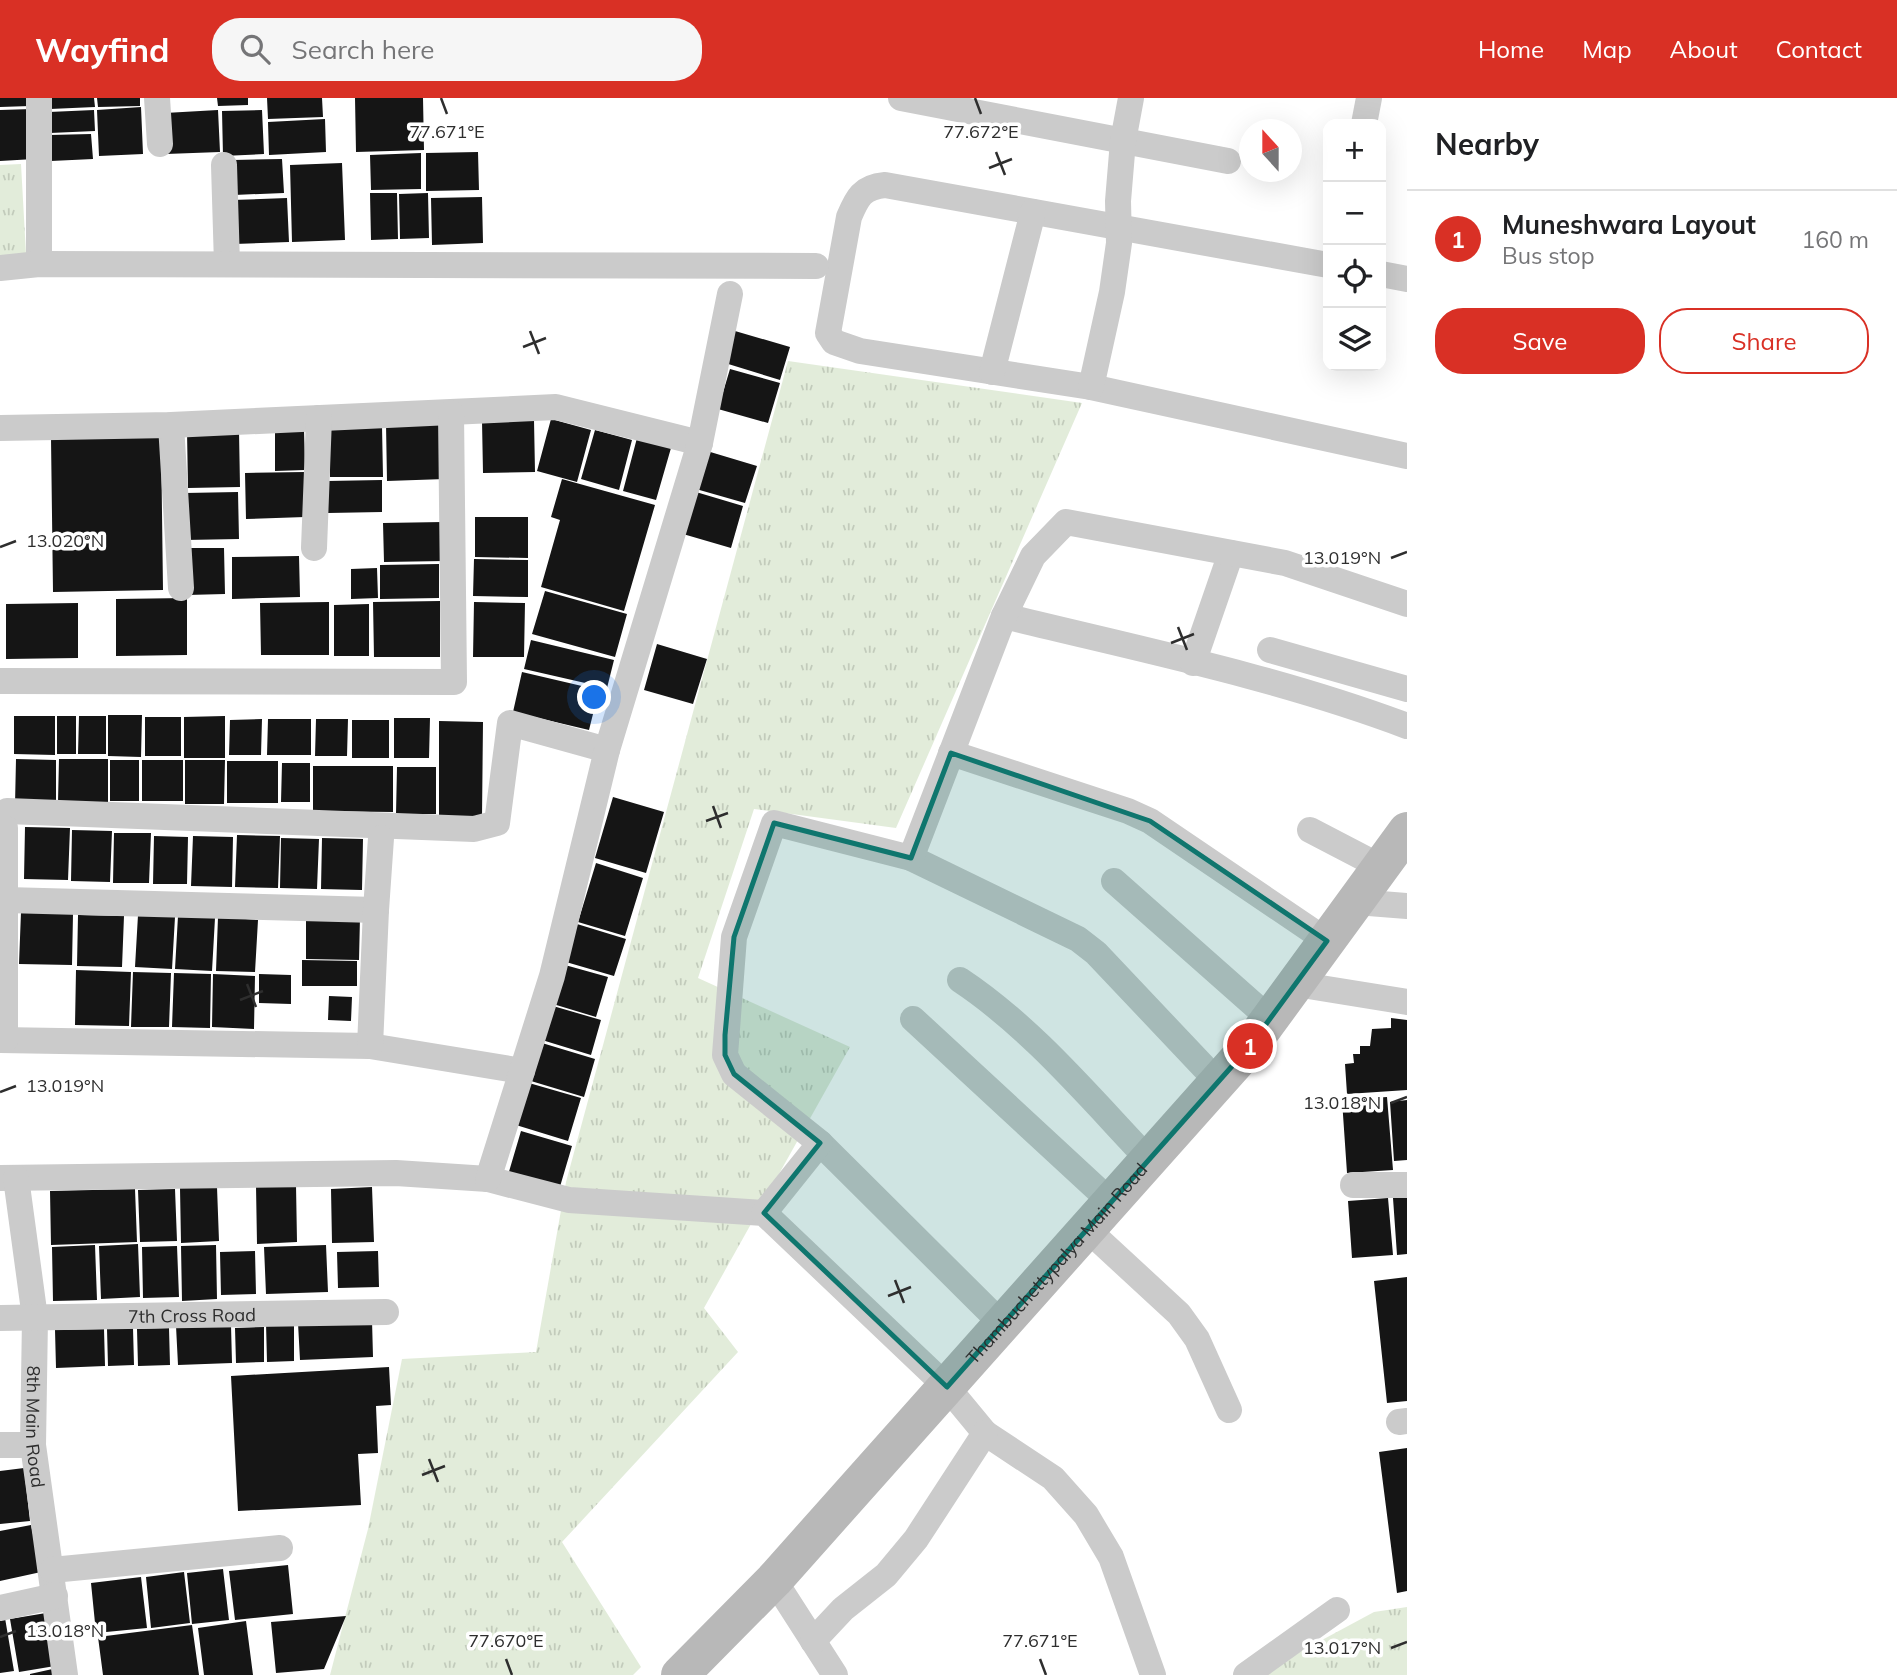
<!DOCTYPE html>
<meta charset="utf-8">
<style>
:root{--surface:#fff;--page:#f6f6f6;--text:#202124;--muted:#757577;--line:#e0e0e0;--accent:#d93025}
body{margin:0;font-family:Mulish,sans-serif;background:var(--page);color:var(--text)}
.controls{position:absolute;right:21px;top:21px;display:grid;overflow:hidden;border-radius:14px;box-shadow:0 7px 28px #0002}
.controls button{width:63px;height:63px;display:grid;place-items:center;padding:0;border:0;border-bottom:2px solid var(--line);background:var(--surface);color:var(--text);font:35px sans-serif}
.compass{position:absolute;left:1239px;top:21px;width:63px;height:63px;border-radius:50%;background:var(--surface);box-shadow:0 7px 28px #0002;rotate:339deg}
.you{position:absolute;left:595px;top:600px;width:24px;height:24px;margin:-18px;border:5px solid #fff;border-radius:50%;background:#1a73e8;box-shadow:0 0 0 10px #1a73e833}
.badge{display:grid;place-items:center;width:46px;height:46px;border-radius:50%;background:var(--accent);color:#fff;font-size:23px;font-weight:700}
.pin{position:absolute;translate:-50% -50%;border:4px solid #fff;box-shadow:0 2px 7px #0006}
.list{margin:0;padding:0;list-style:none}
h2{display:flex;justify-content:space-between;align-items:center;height:91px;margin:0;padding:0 28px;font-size:30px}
h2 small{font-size:23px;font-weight:400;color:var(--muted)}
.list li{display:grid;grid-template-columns:46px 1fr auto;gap:21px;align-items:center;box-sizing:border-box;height:98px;padding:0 28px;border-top:2px solid var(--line)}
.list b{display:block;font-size:26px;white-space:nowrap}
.list p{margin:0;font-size:23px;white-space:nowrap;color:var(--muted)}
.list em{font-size:23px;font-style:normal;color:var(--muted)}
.actions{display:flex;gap:14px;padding:21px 28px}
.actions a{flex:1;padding:16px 0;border:2px solid var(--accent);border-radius:28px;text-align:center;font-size:24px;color:var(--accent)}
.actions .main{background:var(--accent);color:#fff}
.icon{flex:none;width:38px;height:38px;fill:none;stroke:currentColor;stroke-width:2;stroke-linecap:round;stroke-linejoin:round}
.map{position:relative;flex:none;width:1407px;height:1577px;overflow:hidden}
header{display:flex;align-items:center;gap:42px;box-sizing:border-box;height:98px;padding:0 35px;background:var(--accent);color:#fff}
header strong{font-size:33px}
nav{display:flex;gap:38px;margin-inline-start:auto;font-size:24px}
.search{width:490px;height:63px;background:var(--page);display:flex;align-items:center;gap:18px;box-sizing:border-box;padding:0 24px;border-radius:28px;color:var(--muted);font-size:26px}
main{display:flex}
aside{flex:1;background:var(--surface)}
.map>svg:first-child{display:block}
</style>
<header>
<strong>Wayfind</strong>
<div class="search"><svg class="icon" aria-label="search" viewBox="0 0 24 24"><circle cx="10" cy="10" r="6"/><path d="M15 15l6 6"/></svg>Search here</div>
<nav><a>Home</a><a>Map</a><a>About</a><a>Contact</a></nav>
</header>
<main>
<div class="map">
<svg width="1407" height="1577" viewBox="0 0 1407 1577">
<defs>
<pattern id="grass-tufts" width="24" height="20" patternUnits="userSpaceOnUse" patternTransform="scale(1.75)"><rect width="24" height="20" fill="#e2ecda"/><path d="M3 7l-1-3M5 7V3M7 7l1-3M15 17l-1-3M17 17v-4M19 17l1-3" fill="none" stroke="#c2cbbb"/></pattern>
</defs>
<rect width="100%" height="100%" fill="#fff"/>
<!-- grass -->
<path fill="url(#grass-tufts)" d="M21,66L26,156L0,158V67Z
M788,263L1082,305L896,730L754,711L698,880L850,949L704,1210L738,1254L562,1444L641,1569L633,1577H330L368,1431L402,1261L536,1254L566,1084Z
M1407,1509V1577H1257L1374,1514Z"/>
<!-- building -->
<path fill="#151515" d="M0,0H30V8L0,9Z
M50,0H94L95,9L50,11Z
M97,0H140V8L98,9Z
M217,0H248V7L218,8Z
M267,0H322L323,19L268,21Z
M355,0H423L424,52L356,54Z
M141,9L143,56L99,58L97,12Z
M32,11L34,61L0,63V12Z
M94,12L95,33L50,35L49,14Z
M218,12L220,54L166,56L165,15Z
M262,12L264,56L223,58L222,13Z
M325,21L326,54L269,57L268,24Z
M91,36L93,61L51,63L50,37Z
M478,54L479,92L426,93V55Z
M421,55V91L371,92L370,57Z
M282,61L284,95L234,97L233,62Z
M342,65L345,142L292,144L290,67Z
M370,95H397L398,141L371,142Z
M428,95L429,140L400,141L399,96Z
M482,99L483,145L432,147L431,100Z
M287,100L289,144L234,146L232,102Z
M735,233L790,249L780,282L725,265Z
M730,271L780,285L768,325L718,311Z
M551,321L591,332L577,384L537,373Z
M534,322L535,374L483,375L482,323Z
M444,325L445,381L387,383L386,326Z
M382,328L383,379H330L329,329Z
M275,331H304L305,372L275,373Z
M595,332L632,342L619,392L581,381Z
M187,333H239L240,389L188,390Z
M161,338L163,492L53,494L51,340Z
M637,340L671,350L656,402L623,393Z
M707,353L757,368L745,405L696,391Z
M305,374V419L246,421L245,375Z
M562,381L655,407L624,513L541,489L560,422L551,419Z
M382,382V414L328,415L327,383Z
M238,394L239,441L185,442V395Z
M696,394L743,408L731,450L683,436Z
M475,419H528V460L475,459Z
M443,424L444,463L384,464L383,425Z
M186,450H224L225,496L187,497Z
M299,458L300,499L232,501V459Z
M474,461L528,462V499L473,498Z
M439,466V500L380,501V467Z
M377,470L378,500L351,501V471Z
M545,493L627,516L615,559L532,536Z
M187,500V557L116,558V501Z
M440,503V559H374L373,504Z
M329,504V557H261L260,505Z
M474,504L525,505L524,559H473Z
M78,505V560L6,561V506Z
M369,506V558H334V507Z
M531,542L614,562L607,590L524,571Z
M657,546L707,561L693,606L644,592Z
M522,574L599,592L589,632L513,614Z
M108,617H142L141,659L108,658Z
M14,618H55V657L14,656Z
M57,618H76V656H57Z
M79,618H106V656H78Z
M225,618V660H184V619Z
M145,619H181V658H145Z
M394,620H430L429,660H394Z
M262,621L261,657H229L230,622Z
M268,621H311V657H267Z
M316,621H348L347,658H315Z
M352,622H389V660H352Z
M439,623L483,624L482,719H439Z
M16,661L56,662V707H15Z
M59,661H108V705L58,704Z
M110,662H139V703H110Z
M142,662H183V703H142Z
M185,662H225L224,706H185Z
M227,663H278V705H227Z
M282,665H310V704H281Z
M313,668H393V714L313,713Z
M397,669H436V716H396Z
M613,699L664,714L646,775L595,760Z
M25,729L70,730L68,782L24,781Z
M72,732L112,733L110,784L71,783Z
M114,735H151L149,785H113Z
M237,737L280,738L278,790L235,789Z
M154,738L188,739L187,786H153Z
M193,738L233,739L232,789L191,788Z
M281,740L319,741L317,791L280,790Z
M322,740L363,741L362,792L321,791Z
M596,765L643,780L625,838L578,824Z
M21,814L73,816L72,867L19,866Z
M78,817L124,818L122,869L77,868Z
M138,817L175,819L172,871L135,869Z
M178,818L215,820L212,873L175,871Z
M218,819L258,822L255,874L216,873Z
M306,819H360L359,862L306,861Z
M577,826L626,841L614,878L566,864Z
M302,862L357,863V888H302Z
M565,867L608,879L596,919L553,906Z
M76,872L131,874L129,928L75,927Z
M133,874L171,875L169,929H131Z
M174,875L211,876L210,930L172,929Z
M213,876L255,878L254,931L212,929Z
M259,876L291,877V906L259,905Z
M329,898L352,899L351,923L328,922Z
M553,908L601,922L591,957L542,942Z
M1391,920L1407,922V992L1347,996L1345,966L1354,965L1353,956H1360V948H1370L1372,931L1391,930Z
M542,945L595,961L584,999L531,983Z
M529,985L581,1000L568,1043L516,1027Z
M1387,999L1393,1072L1347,1075L1342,1002Z
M1407,1002V1062L1394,1063L1390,1004Z
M521,1033L572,1048L559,1092L508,1077Z
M296,1087L297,1144L257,1146L256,1088Z
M217,1089L219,1143L181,1145L180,1090Z
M372,1089L374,1144L332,1145L331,1091Z
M135,1091L137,1144L51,1147L50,1093Z
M175,1091L177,1143L140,1144L138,1092Z
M1407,1099V1156L1397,1157L1393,1100Z
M1388,1100L1393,1157L1352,1160L1348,1103Z
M138,1146L140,1199L101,1201L99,1148Z
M95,1147L97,1202L53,1203L52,1149Z
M216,1147L217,1201L182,1203L181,1148Z
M326,1147L328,1194L266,1196L264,1149Z
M177,1148L179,1199L143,1200L142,1149Z
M255,1153L256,1196L221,1197L220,1154Z
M378,1153L379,1189L338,1190L337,1154Z
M1407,1179V1303L1387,1305L1374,1183Z
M372,1222L373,1259L300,1262L298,1225Z
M294,1224V1263L267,1264L266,1225Z
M231,1227L232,1265L178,1267L176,1228Z
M264,1229V1264L236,1265L235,1230Z
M133,1230L134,1267L108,1268L107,1231Z
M169,1230L170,1267L138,1268L137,1231Z
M104,1231L105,1268L56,1270L55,1232Z
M389,1269L391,1307L376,1308L378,1355L358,1356L361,1407L238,1413L231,1278Z
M1407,1350V1493L1397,1495L1379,1354Z
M24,1370L30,1423L0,1426V1373Z
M31,1427L41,1474L0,1483V1433Z
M288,1467L293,1516L235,1522L229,1473Z
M223,1471L229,1522L192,1526L187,1475Z
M184,1474L190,1525L151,1530L146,1479Z
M141,1479L147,1530L96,1535L91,1485Z
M52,1514L61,1567L19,1574L10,1521Z
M346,1518L324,1571L276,1575L271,1524Z
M5,1520L14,1573L0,1575V1521Z
M246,1523L253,1577H204L198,1530Z
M192,1527L199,1577H103L98,1539Z
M57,1570L58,1577H30V1576Z"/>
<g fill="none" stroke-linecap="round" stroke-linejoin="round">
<!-- minor -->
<g stroke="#cbcbcb" stroke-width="26">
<path d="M157,0L160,46"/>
<path d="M901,0L1228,63"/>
<path d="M1364,26L1369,0"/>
<path d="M224,67L227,166"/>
<path d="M39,166V0"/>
<path d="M1328,167L885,87C862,89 857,100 849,119L828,235L834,244L860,253L1091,289L1407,358"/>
<path d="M0,170L39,166L816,168"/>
<path d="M1381,176L1407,181"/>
<path d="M992,274L1033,114"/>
<path d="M1091,289L1112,194L1119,145L1118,103L1123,43L1131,0"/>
<path d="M171,327L181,490"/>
<path d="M0,330L171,327L556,309L700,345"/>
<path d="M314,450L319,320"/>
<path d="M1004,518C1138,551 1277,579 1407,628"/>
<path d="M1270,552L1407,591"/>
<path d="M1193,565L1231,455"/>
<path d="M0,583L454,584L451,315"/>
<path d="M951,655L1128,713L1150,723L1327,843"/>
<path d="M7,713L474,731L497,725L510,625L607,652"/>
<path d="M1310,732L1381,769"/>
<path d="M911,760L1078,841L1096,855L1218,984"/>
<path d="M1114,783L1270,921"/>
<path d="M6,802L376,812"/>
<path d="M1356,804L1407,808"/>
<path d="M960,882C1031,929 1090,1000 1149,1062"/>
<path d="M1296,886L1407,904"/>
<path d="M913,921L1111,1104"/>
<path d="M0,942L370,948L522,973"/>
<path d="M5,942V730"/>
<path d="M370,948L376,812L381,740"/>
<path d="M820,1045L1002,1226"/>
<path d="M0,1080L396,1075L488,1081L569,1102L764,1115L947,1289L985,1335L1053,1380L1086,1417L1111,1459L1153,1577"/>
<path id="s1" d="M16,1080L35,1220L33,1347L65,1577"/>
<path d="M488,1081L552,878L607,652L700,345L730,196"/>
<path d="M1353,1087H1407"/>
<path d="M764,1115L820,1045L734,976L725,957L734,839L774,725L911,760L1004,518L1033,458L1066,424L1285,465L1407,506"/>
<path d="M1087,1131L1179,1216L1197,1241L1229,1312"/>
<path id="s2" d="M0,1220L386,1214"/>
<path d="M1399,1324L1407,1323"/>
<path d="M0,1347H33"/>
<path d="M52,1472L280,1450"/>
<path d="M774,1482L835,1577"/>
<path d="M0,1510L55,1498"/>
<path d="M813,1543L843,1511L886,1477L916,1441L985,1335"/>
<path d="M1246,1577L1337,1512"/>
</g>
<!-- secondary -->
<path stroke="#b8b8b8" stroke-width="38" id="s3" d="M680,1577L774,1482L1250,948L1407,733"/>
</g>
<!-- marked area -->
<path fill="#0f766e" fill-opacity="0.2" stroke="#0f766e" stroke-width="5" stroke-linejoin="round" d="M951,655L1150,723L1327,843L1250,948L947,1289L764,1115L820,1045L734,976L725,957V937L734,839L774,725L911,760Z"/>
<!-- ticks -->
<path fill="none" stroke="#2e2e2e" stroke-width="2.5" d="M441,0L447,16M975,0L981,16M996,54L1005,77M989,70L1012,61M530,233L539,256M523,249L546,240M0,449L16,443M1391,460L1407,454M1178,529L1187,552M1171,545L1194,536M713,708L721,730M706,723L728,715M247,886L256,909M240,902L263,893M0,994L16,988M1391,1005L1407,999M895,1182L904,1205M888,1198L911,1189M429,1361L438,1384M422,1377L445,1368M0,1539L16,1533M1391,1550L1407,1544M506,1561L512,1577M1040,1561L1046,1577"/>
<g text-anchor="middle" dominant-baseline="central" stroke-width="7" stroke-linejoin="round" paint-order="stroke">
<!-- street labels -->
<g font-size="18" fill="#2e2e2e" stroke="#fff">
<text stroke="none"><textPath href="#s3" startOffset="558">Thambuchettypalya Main Road</textPath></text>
<text stroke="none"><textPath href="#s2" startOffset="192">7th Cross Road</textPath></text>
<text stroke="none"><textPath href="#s1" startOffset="250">8th Main Road</textPath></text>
</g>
</g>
<g font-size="18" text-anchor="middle" fill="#2e2e2e" stroke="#fff" stroke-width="7" stroke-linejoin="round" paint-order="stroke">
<text x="447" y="40">77.671°E</text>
<text x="981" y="40">77.672°E</text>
<text x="65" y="449">13.020°N</text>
<text x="1342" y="466">13.019°N</text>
<text x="65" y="994">13.019°N</text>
<text x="1342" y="1011">13.018°N</text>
<text x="65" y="1539">13.018°N</text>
<text x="506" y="1549">77.670°E</text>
<text x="1040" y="1549">77.671°E</text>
<text x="1342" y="1556">13.017°N</text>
</g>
</svg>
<div class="controls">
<button>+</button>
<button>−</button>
<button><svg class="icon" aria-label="locate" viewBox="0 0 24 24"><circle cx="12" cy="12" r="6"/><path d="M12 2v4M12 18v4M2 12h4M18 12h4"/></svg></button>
<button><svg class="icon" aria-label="layers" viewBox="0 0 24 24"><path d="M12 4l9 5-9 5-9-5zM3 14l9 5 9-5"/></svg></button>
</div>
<svg class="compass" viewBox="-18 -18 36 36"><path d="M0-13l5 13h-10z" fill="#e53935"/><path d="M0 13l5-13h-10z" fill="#757577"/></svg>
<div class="you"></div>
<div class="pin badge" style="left:1250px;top:948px">1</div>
</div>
<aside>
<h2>Nearby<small></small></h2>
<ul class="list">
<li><span class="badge">1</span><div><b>Muneshwara Layout</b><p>Bus stop</p></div><em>160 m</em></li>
</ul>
<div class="actions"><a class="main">Save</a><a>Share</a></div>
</aside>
</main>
